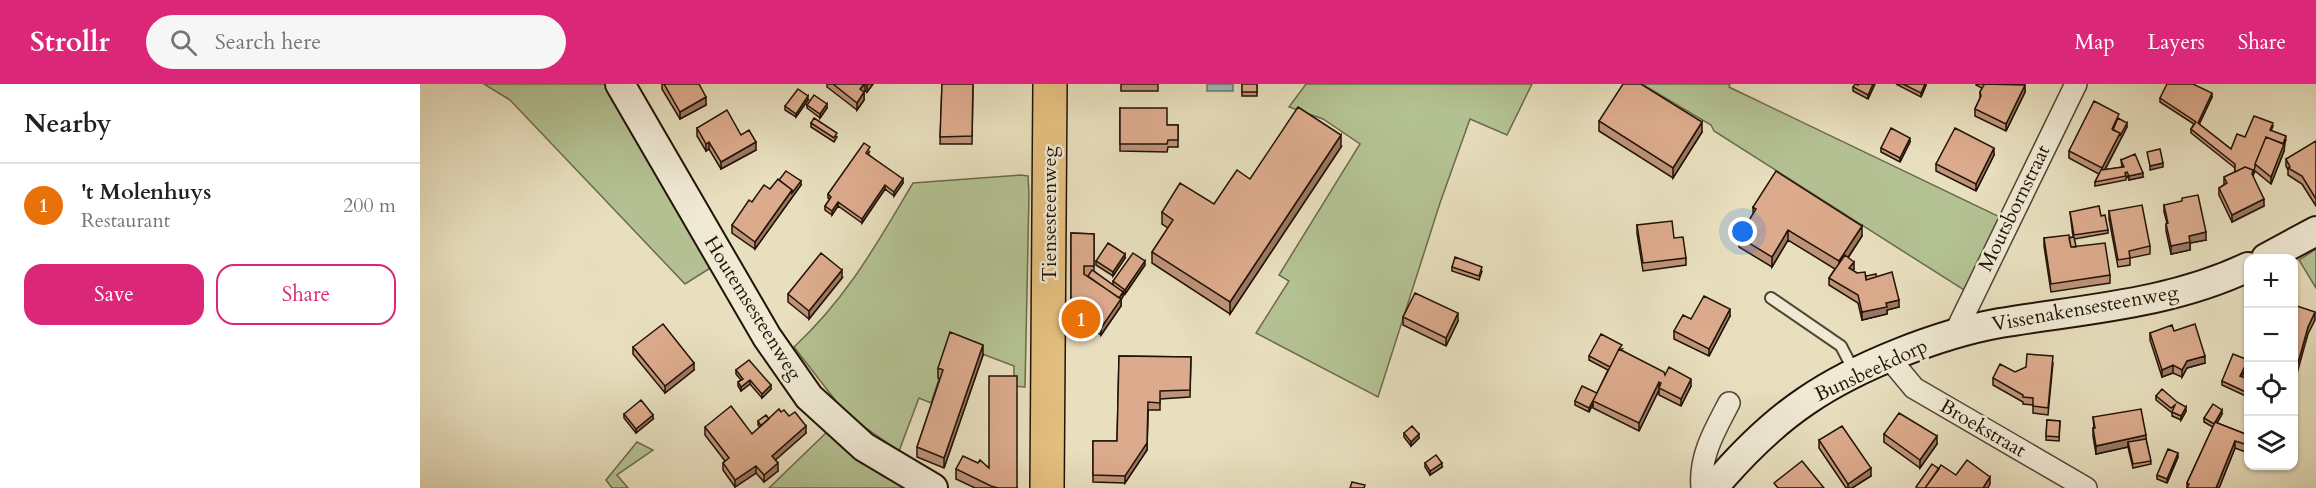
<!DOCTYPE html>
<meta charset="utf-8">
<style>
:root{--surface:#fff;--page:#f6f6f6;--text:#202124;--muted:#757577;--line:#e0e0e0;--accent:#db2777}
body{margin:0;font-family:Cardo,serif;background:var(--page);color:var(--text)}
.controls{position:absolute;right:18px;bottom:18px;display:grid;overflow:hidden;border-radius:12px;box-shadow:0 2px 4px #0004}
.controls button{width:54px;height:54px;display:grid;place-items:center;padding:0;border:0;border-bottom:2px solid var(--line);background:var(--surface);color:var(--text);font:30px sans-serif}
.you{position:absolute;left:1323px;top:148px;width:21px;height:21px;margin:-15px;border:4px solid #fff;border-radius:50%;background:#1a73e8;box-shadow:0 0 0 9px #1a73e833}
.badge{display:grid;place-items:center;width:39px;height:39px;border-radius:50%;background:var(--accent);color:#fff;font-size:20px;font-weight:700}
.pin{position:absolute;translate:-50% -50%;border:3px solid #fff;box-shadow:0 2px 6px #0006}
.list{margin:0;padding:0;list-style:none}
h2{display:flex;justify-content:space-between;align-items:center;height:78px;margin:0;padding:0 24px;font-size:26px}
h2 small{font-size:20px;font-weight:400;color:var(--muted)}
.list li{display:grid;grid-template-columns:39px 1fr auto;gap:18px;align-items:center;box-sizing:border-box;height:84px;padding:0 24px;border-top:2px solid var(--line)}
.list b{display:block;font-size:22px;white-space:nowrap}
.list p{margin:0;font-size:20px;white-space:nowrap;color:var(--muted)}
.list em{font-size:20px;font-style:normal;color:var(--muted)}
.actions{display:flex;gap:12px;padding:18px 24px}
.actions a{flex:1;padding:14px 0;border:2px solid var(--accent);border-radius:18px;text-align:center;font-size:21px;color:var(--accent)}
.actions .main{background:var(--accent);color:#fff}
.icon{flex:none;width:33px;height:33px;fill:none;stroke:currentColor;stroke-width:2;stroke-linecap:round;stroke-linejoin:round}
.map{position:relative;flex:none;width:1896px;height:404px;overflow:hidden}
header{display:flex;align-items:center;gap:36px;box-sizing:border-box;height:84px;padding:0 30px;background:var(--accent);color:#fff}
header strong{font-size:28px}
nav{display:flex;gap:33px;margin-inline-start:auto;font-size:21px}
.search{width:420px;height:54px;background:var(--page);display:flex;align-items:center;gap:15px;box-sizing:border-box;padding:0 21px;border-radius:33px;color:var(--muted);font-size:22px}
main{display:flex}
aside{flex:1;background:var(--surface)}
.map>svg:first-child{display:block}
</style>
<header>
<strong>Strollr</strong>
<div class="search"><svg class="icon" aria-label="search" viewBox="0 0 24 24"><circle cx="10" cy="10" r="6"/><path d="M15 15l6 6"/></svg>Search here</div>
<nav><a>Map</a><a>Layers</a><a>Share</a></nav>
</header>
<main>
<aside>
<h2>Nearby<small></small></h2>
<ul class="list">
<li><span class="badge" style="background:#e8710a">1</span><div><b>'t Molenhuys</b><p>Restaurant</p></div><em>200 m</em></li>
</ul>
<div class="actions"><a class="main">Save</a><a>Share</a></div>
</aside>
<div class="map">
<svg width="1896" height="404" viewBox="0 0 1896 404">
<rect width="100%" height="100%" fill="#e8dfbe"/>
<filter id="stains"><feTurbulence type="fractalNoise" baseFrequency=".00333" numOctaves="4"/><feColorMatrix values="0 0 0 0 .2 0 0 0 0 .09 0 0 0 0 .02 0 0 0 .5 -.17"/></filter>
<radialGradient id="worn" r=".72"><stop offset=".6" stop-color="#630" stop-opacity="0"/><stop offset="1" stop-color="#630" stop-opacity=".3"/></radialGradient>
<!-- green -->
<path fill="#b4c293" stroke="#6b6a4c" stroke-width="1.5" d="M64,0H185L292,183L265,200L90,16Z
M886,0H1112L1087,51L1050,35L1020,119L958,313L836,249L869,197L859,191L940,60L903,35L869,23Z
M1222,0H1310L1309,3L1582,134L1544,206L1294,47L1291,41Z
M600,91L608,92L609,110L605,303L594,302V282L531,258L511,319L499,314L479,367L426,330L374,263C427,214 456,161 493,99Z
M1896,165V204L1879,176Z
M408,347L489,404H349Z
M217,358L233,366L197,391L208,404H192L186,396Z"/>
<!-- water -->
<path fill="#9bbabc" stroke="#6b7773" stroke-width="1.5" d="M787,0H813V7H787Z"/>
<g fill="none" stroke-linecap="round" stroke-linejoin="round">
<!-- lane casing -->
<g stroke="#544534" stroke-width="14">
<path id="lane" d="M1351,214L1421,262L1435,289"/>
</g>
<!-- street casing -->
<g stroke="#544534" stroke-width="24">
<path id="street" d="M1535,249L1656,0
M1469,274L1494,304L1666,404
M1282,404C1279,372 1295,346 1309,319"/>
</g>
<!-- secondary casing -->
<g stroke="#221206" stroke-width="32">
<path id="secondary" d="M200,0L347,253L389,313L444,363L513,404
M1846,174L1896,147
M1293,404C1320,372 1352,340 1386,317C1437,282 1519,250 1580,239C1665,225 1750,220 1828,183"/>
</g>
<!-- primary casing -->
<g stroke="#221206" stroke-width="36">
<path id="primary" d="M627,404L630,0"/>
</g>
<!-- lane -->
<use href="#lane" stroke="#f0ead5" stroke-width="10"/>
<!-- street -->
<use href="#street" stroke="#f0ead5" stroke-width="21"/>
<!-- secondary -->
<use href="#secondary" stroke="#f0ead5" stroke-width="28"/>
<!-- primary -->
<use href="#primary" stroke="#e4c07f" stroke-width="33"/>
</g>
<!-- wall -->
<path fill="#bd9379" stroke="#221206" stroke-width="1.5" d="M242,0H279L286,21L260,35L242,5Z
M407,0H453L447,8L445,7L444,8V16L437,26L407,3Z
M522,0H553L552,60H520Z
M701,0H738V7H701Z
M822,0H837V12H822Z
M1455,0L1448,15L1433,7V3L1438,1Z
M1476,0H1506V1L1501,13Z
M1556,0H1604L1605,8L1586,47L1555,32V25L1560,14V8L1562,4L1556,1Z
M1792,13L1779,40L1811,65L1825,53L1853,42L1851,47L1866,56L1864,60V67L1851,100L1835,87L1833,92L1844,122L1812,138L1799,111V104L1804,101V93L1815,88V84L1771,49V45L1774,40L1740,18V14Z
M388,16L376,33L365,26V22Z
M387,21L407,24L400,34L387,24Z
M700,24L747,41H758V63H748L747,68L700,67Z
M1699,35L1707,43L1685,86L1702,83L1701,76L1723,93L1709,96L1707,92L1706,93V96L1675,102V98L1679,90L1649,74V67Z
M1179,37L1282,48L1253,94L1179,47Z
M391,39L417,53L414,58L391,43Z
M277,44L321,51L336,66L301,85L289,65L286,67L277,52Z
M1896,57V122L1882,100L1868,91V86L1866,82V75Z
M1490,58L1480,78L1461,68V64Z
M921,63L810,230L732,179V168L748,144L742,140V128L794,120L830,95Z
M450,67L448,70L483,99L474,112L465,105L442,139L418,122L412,131L405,126V122L410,115L408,114V110Z
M1574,71L1556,107L1516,87V80Z
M359,96L381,101L335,165L312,149V141L332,118L350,105Z
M1744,121L1786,156L1770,159V166L1751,170L1746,147V140L1747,139L1744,128Z
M1333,123L1442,152L1428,174L1434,185L1433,187L1437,189L1446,192L1456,193L1479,223L1467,226V230L1442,236L1438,219L1409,201V194L1415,185L1368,156L1352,183L1319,163V153L1333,130Z
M1689,127L1730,162V170L1710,174V181L1698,183L1689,135Z
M1650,128L1681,132L1688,146V149L1654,155L1656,163L1690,191V199L1631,208L1624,162V154L1653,153Z
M1217,141L1254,154L1266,174V181L1223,187L1217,149Z
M651,149L674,150V187L693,201V197L725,181L705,210L703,208V212L701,216V222L681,251L651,231Z
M705,174L693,192L676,181V177Z
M1032,183L1062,187L1059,196L1032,187Z
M422,194L389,235L368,218V210Z
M1310,232L1289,272L1254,255V247L1271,235Z
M983,233L1038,237L1026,262L983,241Z
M1754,247L1785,279L1767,284L1762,293L1753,289L1742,293L1730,256V249Z
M213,263L274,286L245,309L213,270Z
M1202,265L1201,266L1245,291L1271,302L1261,322L1239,311V306L1219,347L1173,324V320L1169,328L1155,321V317L1177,309L1188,286L1169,276V272Z
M563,271L524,384L497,373V363L520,295L518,294V284Z
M699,272L771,273L770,313L740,315V326H728L727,366L705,399L673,398V357H697Z
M1633,279L1628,331L1613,329V321L1603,320V318L1573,301V294Z
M1828,280L1822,293L1828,295V313L1802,301V297Z
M316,286L351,305L342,314L330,300L321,307L318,302V298L321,296L316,290Z
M1736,312L1766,327L1761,336L1752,332V328H1751L1736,316Z
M361,328L369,332L386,349L355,376L358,387L344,398L336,389L315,403L303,386V379L305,377L285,351V343L332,350L340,343L338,341V337L349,335Z
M204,330L233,335L216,349L204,334Z
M1802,330L1797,339L1828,351V369L1815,364L1799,404H1767V399L1793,343L1784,338V334Z
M1673,333L1726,355L1731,380L1713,384L1708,363L1676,370L1673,352V344H1674Z
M1627,336L1640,337L1639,357L1626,356Z
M984,349L999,354L991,362L984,353Z
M1464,350L1517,360L1500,384L1464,358Z
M1399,356L1451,392L1432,404H1426L1399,364Z
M1758,373L1747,399L1737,395V391Z
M1005,379L1022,383L1010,391L1005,383Z
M569,384L597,404H555L536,395V385Z"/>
<!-- shaded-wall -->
<path fill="#9a7863" stroke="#221206" stroke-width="1.5" d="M445,0V7L440,12V5Z
M448,0H453L447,8V1Z
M1453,0H1455L1448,15V11Z
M1505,0H1506V1L1501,13V9Z
M1605,1V8L1586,47V40Z
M444,8V16L437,26V19Z
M1792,9V13L1778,43V39Z
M388,12V16L376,33V30Z
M286,13V21L260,35V28Z
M407,20V24L400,34V30Z
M1282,38V48L1253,94V84Z
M1707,39V43L1682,91V84L1700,49Z
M921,51V63L810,230V218Z
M1866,52L1864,67L1851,100V93Z
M1490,54V58L1480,78V74Z
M289,58V65L286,67V60Z
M336,58V66L301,85V78Z
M1574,64V71L1556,107V100Z
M1743,79V83L1730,86V82Z
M1723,89V93L1709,96V92Z
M483,95V99L474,112V108Z
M381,97V101L335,165V158L372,106Z
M465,101V105L442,139V135Z
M1844,115V122L1812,138V131Z
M418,118V122L412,131V127Z
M1442,142V152L1419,187V177Z
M1368,146V156L1352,183V173Z
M1786,148V156L1770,159V166L1751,170V162L1769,152Z
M705,170V174L693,192V188Z
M725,177V181L705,210V206Z
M1434,178V185L1429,192V184Z
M422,186V194L389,235V227Z
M703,208V212L701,216V222L681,251V244Z
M1479,216V223L1467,226V230L1442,236V228L1466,219Z
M1310,225V232L1289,272V265Z
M1895,228V236L1888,250L1874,300V293L1888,243Z
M1038,229V237L1026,262V254Z
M563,261V271L524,384V374Z
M1785,272V279L1767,284L1762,293V286L1767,277Z
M1828,276V280L1820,296V292Z
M274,279V286L245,309V302Z
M1753,281V289L1742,293V286Z
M1271,295V302L1261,322V315Z
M330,296V300L321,307V303Z
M1239,298V306L1219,347V339Z
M351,301V305L342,314V310Z
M1177,309L1173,317V320L1169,328V324Z
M1766,323V327L1761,336V332Z
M728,326L727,366L705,399V392Z
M1802,326V330L1794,344V340Z
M233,331V335L216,349V345Z
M386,342V349L352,379V372Z
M999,350V354L991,362V358Z
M1726,351V359L1708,358V363L1676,370V362Z
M1517,352V360L1500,384V376Z
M1815,357V364L1799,404H1796Z
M1758,369V373L1747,399V395Z
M358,379V387L344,398V391Z
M1022,379V383L1010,391V387Z
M336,382V389L315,403V396Z
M1451,384V392L1432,404H1428V400Z
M1570,393V400L1568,404H1563Z"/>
<!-- building -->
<path fill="#dcab8d" stroke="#221206" stroke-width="1.5" d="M244,0H279L286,13L260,28Z
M413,0H444L440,5L444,8L437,19Z
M522,0H553L552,52L520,53Z
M822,0H837V8H822Z
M1203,0H1221L1282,38L1253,84L1179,37Z
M1435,0L1438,1V0H1453L1448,11L1433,3Z
M1483,0H1505L1501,9Z
M1563,0L1605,1L1586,40L1555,25L1561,12L1560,8L1564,1Z
M1747,0H1773L1792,9L1778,39L1811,65L1817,50L1825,53L1834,32L1853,39L1850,46L1866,52L1863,60L1846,53L1835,80V83L1833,90V86L1825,83L1815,88V80L1771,45L1776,38L1740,14Z
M378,5L388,12L376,30L365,22Z
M394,11L407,20L400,30L387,21Z
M1674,17L1699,30L1692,45L1700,49L1682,84L1649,67Z
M878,23L921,51L810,218L732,168L753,136L742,128L760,99L794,120L817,86L830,95Z
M700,24H747V41H758V56H748L747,60H700Z
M307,26L321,51L329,46L336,58L301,78L289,58L286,60L277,44Z
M394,34L417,49L414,54L391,39Z
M1698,34L1707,39L1700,52V49L1693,46Z
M1471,44L1490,54L1480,74L1461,64Z
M1535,44L1574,64L1556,100L1516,80Z
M1846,53L1864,60L1851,93L1835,80Z
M1896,57V115L1882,92L1868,84L1870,83L1866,75Z
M444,59L450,63L446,69L483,95L474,108L465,101L442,135L418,118L412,127L405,122L411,113L408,110Z
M1740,65L1743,79L1730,82L1727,68Z
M1715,70L1723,89L1709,92L1707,88L1705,89L1706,92L1675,98L1681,86L1704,83L1701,76Z
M1825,83L1833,86L1832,90L1844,115L1812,131L1799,104L1807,99L1804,93Z
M366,87L381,97L372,109V106L359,96Z
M1356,87L1442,142L1419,177L1368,146L1352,173L1319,153L1336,125L1333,123Z
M358,95L372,106L335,158L312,141L329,116L332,118L344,101L350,105Z
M1778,111L1786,148L1769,152L1770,158L1751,162L1746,140L1748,139L1744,121L1762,117V114Z
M1722,121L1730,162L1709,167L1710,174L1698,176L1689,127Z
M1679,122L1681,132L1685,131L1688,146L1654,151L1650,128Z
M1252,137L1254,154L1263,153L1266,174L1223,179L1217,141Z
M651,149L674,150V182H664V190L701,215L681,244L651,223Z
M1649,151L1651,163L1685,159L1690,191L1631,200L1624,154Z
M1654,153L1656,163H1651L1649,154Z
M688,159L705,170L693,188L676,177Z
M401,169L422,186L389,227L368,210Z
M713,169L725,177L705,206L693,197Z
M1425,171L1434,178L1429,184L1437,189L1445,188L1446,196L1472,188L1479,216L1466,219L1467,223L1442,228L1438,211L1409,194Z
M1035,173L1062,183L1059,192L1032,183Z
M672,186L703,208L699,214L668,192Z
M1456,190V193L1446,196V192Z
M995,209L1038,229L1026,254L983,233Z
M1284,212L1310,225L1289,265L1254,247L1263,231L1271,235Z
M1874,221L1895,228L1888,243L1874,293Z
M243,240L274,279L245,302L213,263Z
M1775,240L1785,272L1767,277L1762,286L1753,281L1742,286L1730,249L1752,241L1754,247Z
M530,248L563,261L524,374L497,363L523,286L518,284Z
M1181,250L1202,261L1199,265L1190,283L1169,272Z
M1199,265L1244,288L1245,291L1249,283L1271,295L1261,315L1239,304L1241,299L1239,298L1219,339L1173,317Z
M1607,270L1633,272L1628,324L1613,322V314L1603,313V311L1573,294L1580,280L1595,288L1606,283Z
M1813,270L1828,276L1820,292L1828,295V309L1802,297Z
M699,272L771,273L770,306L740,307V319L728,318L727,359L705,392L673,391V357H697Z
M329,276L351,301L342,310L330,296L321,303L318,298L323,295L316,286Z
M569,292H597V404H578L571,402L536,385L543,372L558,379L560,376L569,384Z
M1162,302L1177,309L1169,324L1155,317Z
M1742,305L1757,318L1766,323L1761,332L1752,328L1755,321L1751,324L1736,312Z
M221,316L233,331L216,345L204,330Z
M1793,320L1802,326L1794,340L1784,334Z
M311,322L332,350L359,325L361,328L364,326L369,332L375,328L386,342L352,372L358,379L344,391L336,382L315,396L303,379L309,374L285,343Z
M1721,325L1726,351L1676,362L1673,344H1675L1673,333Z
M1479,329L1517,352L1500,376L1464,350Z
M346,331L349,335L341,342L338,337Z
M1627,336L1640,337L1639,353L1626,352Z
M1795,338L1828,351V361L1815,357L1796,404H1767L1769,400L1767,399Z
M992,342L999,350L991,358L984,349Z
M1422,342L1451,384L1428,400L1399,356Z
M1726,355L1731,377L1713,380L1708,358Z
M1748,365L1758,369L1747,395L1737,391Z
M1016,371L1022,379L1010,387L1005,379Z
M1547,376L1570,393L1563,404H1505L1521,381L1536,391Z
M1382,377L1404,404H1358L1354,399Z
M1512,380L1519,385L1505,404H1497L1496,403Z
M932,398L945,401L944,404H930Z"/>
<g text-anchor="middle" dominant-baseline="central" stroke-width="5" stroke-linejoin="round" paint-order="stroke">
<!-- street labels -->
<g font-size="20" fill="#221206" stroke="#f0ead5">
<text transform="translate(1594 124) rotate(-64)">Moutsbornstraat</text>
<text transform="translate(629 130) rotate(-90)">Tiensesteenweg</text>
<text transform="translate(333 224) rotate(58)">Houtemsesteenweg</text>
<text transform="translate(1665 224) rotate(-10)">Vissenakensesteenweg</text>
<text transform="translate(1451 286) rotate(-25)">Bunsbeekdorp</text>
<text transform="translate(1563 344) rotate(30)">Broekstraat</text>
</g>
</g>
<rect width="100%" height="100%" filter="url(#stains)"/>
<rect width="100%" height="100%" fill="url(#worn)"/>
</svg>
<div class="controls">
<button>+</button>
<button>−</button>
<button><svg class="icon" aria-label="locate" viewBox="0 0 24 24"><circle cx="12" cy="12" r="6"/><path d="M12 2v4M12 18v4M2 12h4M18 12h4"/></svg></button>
<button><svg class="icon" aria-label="layers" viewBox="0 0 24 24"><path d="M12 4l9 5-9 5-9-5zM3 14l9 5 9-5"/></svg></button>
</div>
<div class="you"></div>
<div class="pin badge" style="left:661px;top:235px;background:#e8710a">1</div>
</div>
</main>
